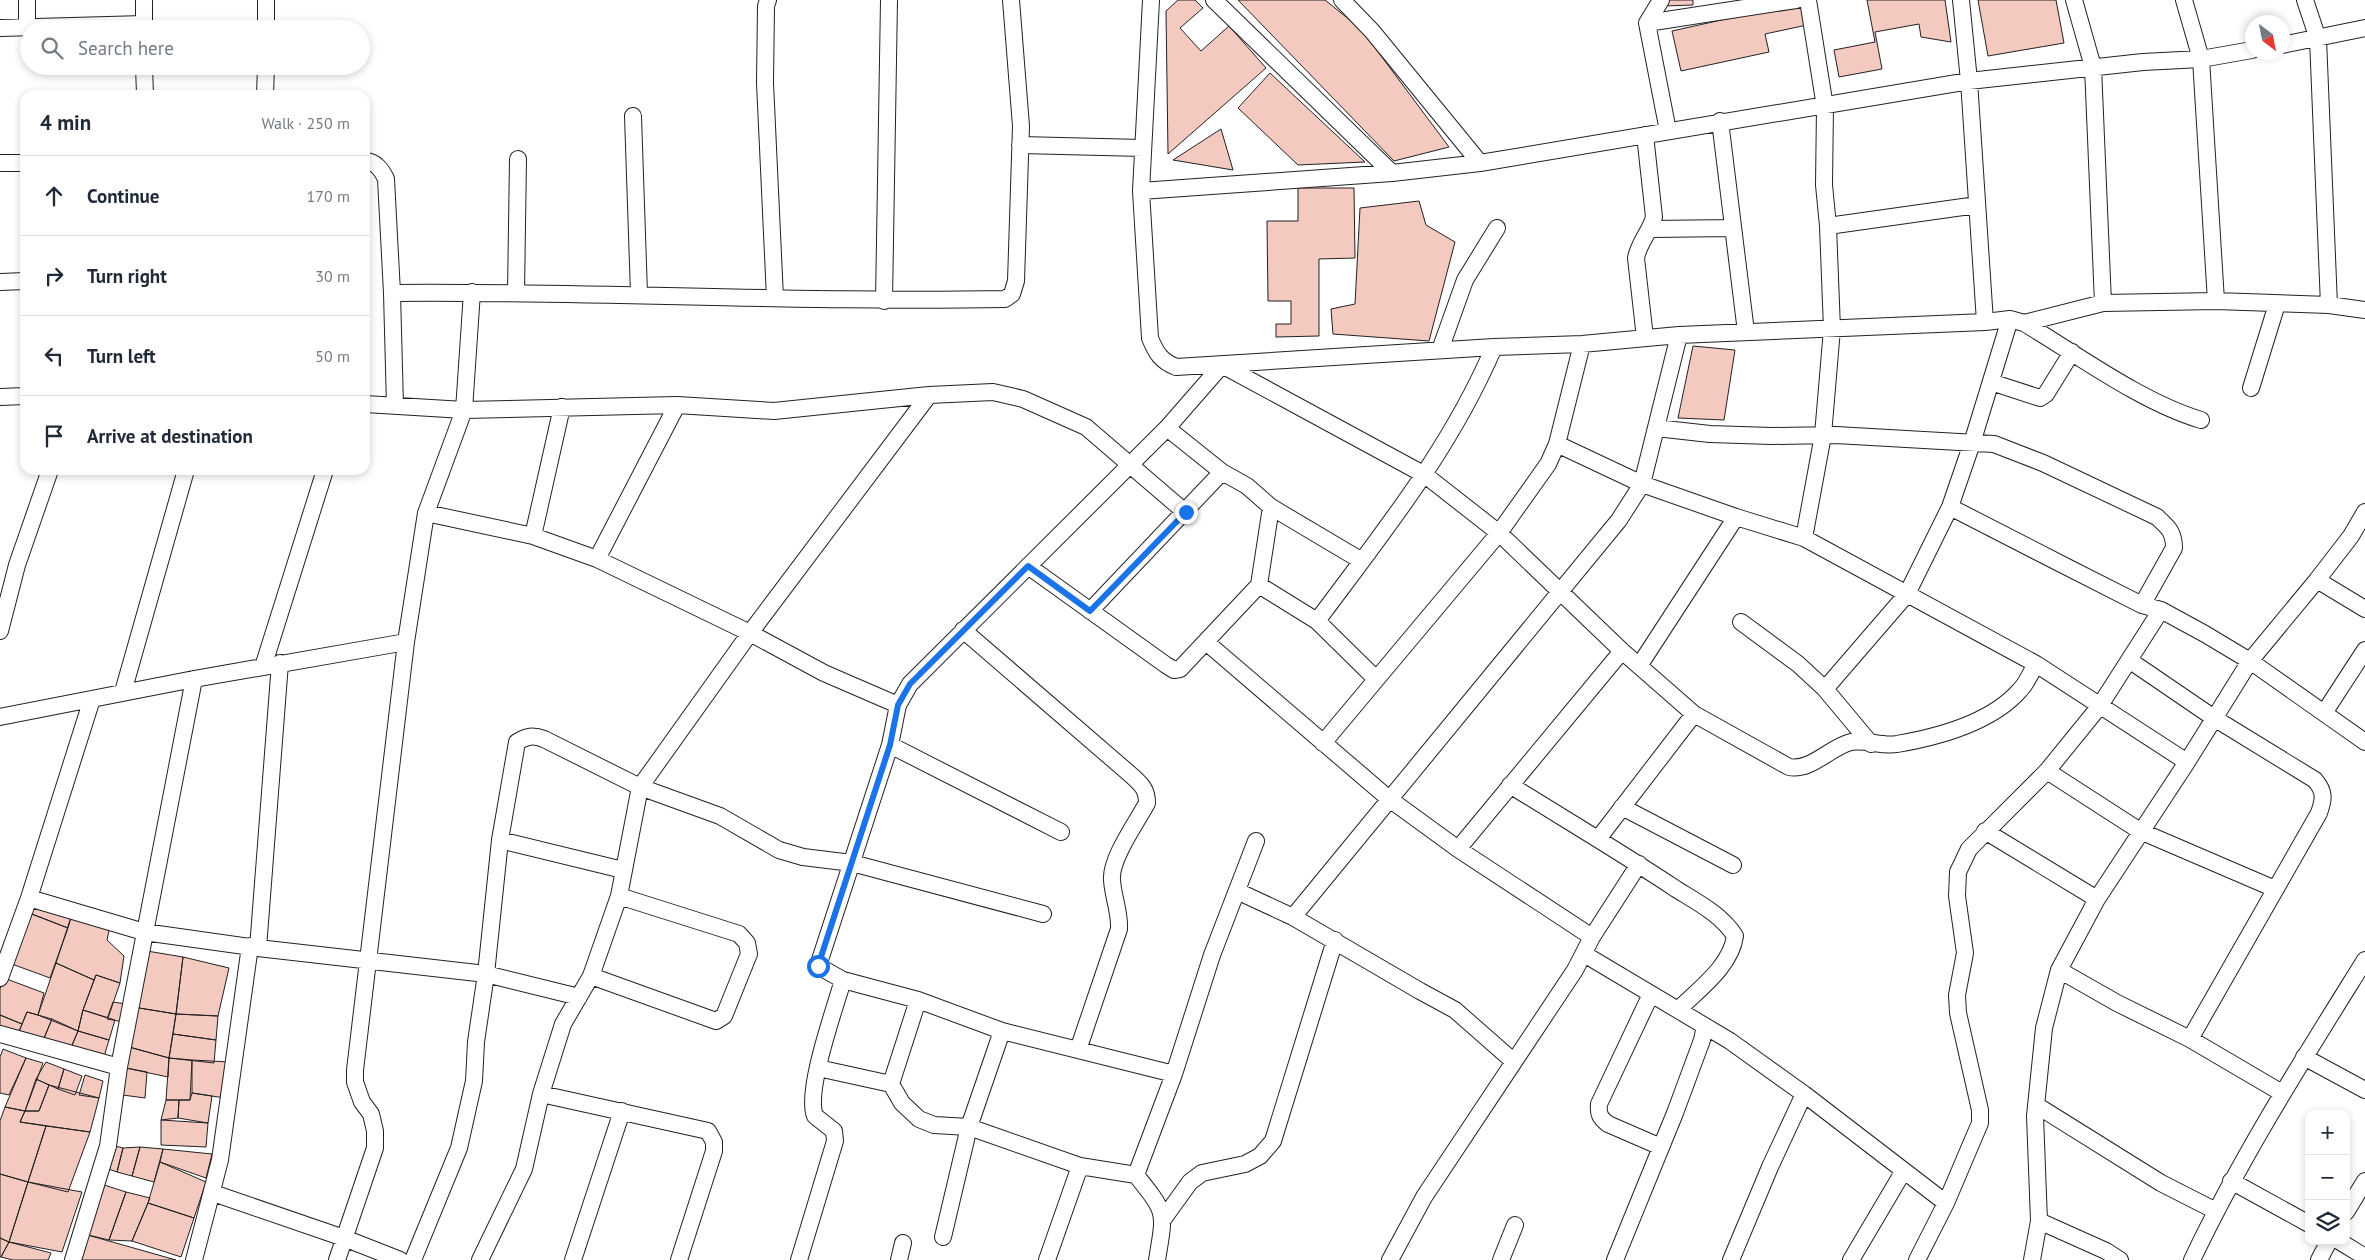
<!DOCTYPE html>
<meta charset="utf-8">
<style>
:root{--surface:#fff;--page:#f2f2f3;--text:#1f2937;--muted:#747a83;--line:#e0e1e3}
body{margin:0;font-family:"PT Sans",sans-serif;background:var(--page);color:var(--text)}
.controls{position:absolute;right:15px;bottom:15px;display:grid;overflow:hidden;border-radius:10px;box-shadow:0 2px 8px #0003}
.controls button{width:45px;height:45px;display:grid;place-items:center;padding:0;border:0;border-bottom:1px solid var(--line);background:var(--surface);color:var(--text);font:25px sans-serif}
.compass{position:absolute;left:2245px;top:15px;width:45px;height:45px;border-radius:50%;background:var(--surface);box-shadow:0 2px 8px #0003;rotate:148deg}
.stop{position:absolute;width:15px;height:15px;margin:-11px;border:4px solid #1a73e8;border-radius:50%;background:#fff}
.stop.end{background:#1a73e8;border-color:#fff;box-shadow:0 1px 5px #0008}
.list{margin:0;padding:0;list-style:none}
h2{display:flex;justify-content:space-between;align-items:center;height:65px;margin:0;padding:0 20px;font-size:21px}
h2 small{font-size:16px;font-weight:400;color:var(--muted)}
.list li{display:grid;grid-template-columns:32px 1fr auto;gap:15px;align-items:center;box-sizing:border-box;height:80px;padding:0 20px;border-top:1px solid var(--line)}
.list b{display:block;font-size:19px;white-space:nowrap}
.list em{font-size:16px;font-style:normal;color:var(--muted)}
.icon{flex:none;width:28px;height:28px;fill:none;stroke:currentColor;stroke-width:2;stroke-linecap:round;stroke-linejoin:round}
.map{position:relative;flex:none;width:2365px;height:1260px;overflow:hidden}
.search{position:absolute;background:var(--surface);box-shadow:0 2px 8px #0003;left:20px;top:20px;width:350px;height:55px;display:flex;align-items:center;gap:12px;box-sizing:border-box;padding:0 18px;border-radius:28px;color:var(--muted);font-size:19px}
.panel{position:absolute;background:var(--surface);box-shadow:0 2px 8px #0003;left:20px;top:90px;width:350px;height:385px;border-radius:15px}
.map>svg:first-child{display:block}
</style>
<div class="map">
<svg width="2365" height="1260" viewBox="0 0 2365 1260">
<rect width="100%" height="100%" fill="#fff"/>
<!-- building -->
<path fill="#f3c9c0" stroke="#222" d="M1178,0H1195L1203,8L1180,28L1201,51L1229,26L1266,68L1168,154L1166,11Z
M1238,0H1325L1361,29L1449,147L1394,161Z
M1667,0H1693V5L1663,6Z
M1867,0H1945L1951,42L1921,37L1919,24L1875,32L1882,69L1839,77L1834,50L1875,42Z
M1978,0H2056L2064,43L1988,56Z
M1802,2L1807,25L1765,34L1769,52L1681,71L1672,31Z
M1270,73L1365,162L1298,165L1238,108Z
M1221,129L1233,170L1173,160Z
M1298,188H1354L1355,258L1319,259V336L1276,337V324H1291V301H1268L1267,221H1298Z
M1419,201L1426,225L1455,242L1429,341L1333,334L1331,309L1355,304L1360,208Z
M1693,346L1735,350L1724,420L1678,418Z
M32,899L72,914L68,928L24,911Z
M24,911L68,928L50,978L9,963Z
M72,914L110,926L107,940L124,956L120,983L96,975L94,980L56,963Z
M141,950L183,957L176,1014L133,1007Z
M183,957L229,968L218,1016L176,1014Z
M56,963L94,980L83,1010L78,1031L38,1015Z
M96,975L120,983L108,1018L83,1010Z
M4,978L44,993L38,1015L27,1012L22,1024L0,1015V989Z
M113,1002L126,1004L124,1022L107,1019Z
M133,1007L176,1014L169,1058L129,1047Z
M83,1010L115,1020L109,1040L78,1031Z
M27,1012L52,1019L42,1043L16,1039Z
M176,1014L218,1016L216,1040L173,1034Z
M0,1015L22,1024L16,1039L0,1033Z
M52,1019L78,1031L70,1050L42,1043Z
M78,1031L109,1040L102,1063L70,1050Z
M173,1034L216,1040L214,1063L169,1058Z
M129,1047L169,1058L168,1077L126,1068Z
M3,1049L26,1058L9,1095L0,1093V1057Z
M26,1058L43,1063L25,1111L5,1107Z
M169,1058L192,1060L190,1100H166Z
M192,1060L230,1062L225,1098L192,1093Z
M46,1062L64,1069L58,1089L36,1079Z
M126,1068L147,1072L145,1098L115,1094Z
M64,1069L82,1076L75,1095L58,1089Z
M85,1075L103,1081L99,1098L79,1095Z
M36,1079L49,1085L39,1111H25Z
M49,1085L99,1098L90,1132L20,1122L25,1111H39Z
M192,1093L212,1096L208,1123L178,1118L179,1100H190Z
M166,1100H179L178,1118L161,1120Z
M5,1107L25,1111L20,1122L46,1126L28,1182L0,1174V1121Z
M161,1120L208,1123L206,1147L161,1145Z
M46,1126L90,1132L68,1192L28,1182Z
M111,1145L123,1148L117,1172L106,1168Z
M140,1147L163,1149L154,1182L132,1176Z
M140,1147L132,1176L117,1172L123,1148Z
M163,1149L212,1154L206,1178L160,1162Z
M160,1162L206,1182L194,1218L148,1203Z
M0,1174L28,1182L9,1242L0,1238Z
M28,1182L82,1192L62,1252L9,1242Z
M101,1184L126,1192L109,1240L84,1234Z
M126,1192L150,1198L132,1241L109,1240Z
M148,1203L194,1218L181,1257L132,1241Z
M84,1234L176,1260H78Z
M0,1238L9,1242L1,1257H0Z
M9,1242L51,1253L48,1260H13L1,1257Z"/>
<g fill="none" stroke-linecap="round" stroke-linejoin="round">
<!-- street casing -->
<g stroke="#222" stroke-width="18">
<path id="street" d="M768,0L766,6L765,83L775,298
M1151,0L1141,191L1392,173L1480,163L1969,81L2143,62L2201,59L2252,50
M1214,0L1392,173
M1342,0L1372,31L1480,163
M1661,0L1647,23L1668,131
M1961,0L1969,81L1985,322
M2074,0L2093,67L2103,303
M2184,0L2201,59L2216,301
M2305,0L2318,39L2329,305
M1647,23L1796,0
M27,27V0
M0,28L144,24
M144,29V0
M266,29V0
M2282,45L2365,28
M144,66L145,95
M265,95L266,66
M633,116L639,294
M1720,121L1746,332
M1645,135L1654,217C1650,232 1639,242 1636,258L1645,338
M1020,145L1143,148
M365,161C375,161 382,170 386,179L392,293L395,406
M0,163H25
M1141,191L1150,338C1156,353 1161,361 1176,367L1494,347L1582,344L1679,335L1985,322L2010,319L2024,323L2103,303L2216,301L2329,305L2365,310
M1828,226L1977,205
M1651,229L1733,228
M0,282L25,281
M392,293C597,291 801,303 1005,299L1012,294L1016,281L1021,126L1011,0
M516,293L518,159
M884,301L889,0
M2024,323C2078,355 2141,402 2201,420
M1440,350L1465,280L1497,228
M1991,382L2040,398L2046,394L2072,352
M2251,388L2277,304
M0,397L25,396
M365,404L464,410L677,405L774,411L929,395L993,392L1023,399L1086,427L1185,512
M1167,428L1222,472L1247,486L1271,507L1362,561
M1656,428L1710,434L1771,436L1836,435L1994,444L2043,463L2157,517C2168,527 2174,532 2174,548L2142,605
M1557,444L1642,484L1736,517L1804,538L2036,664L2187,762
M1950,507L2071,569L2142,605L2161,610L2205,634L2250,661L2365,742
M426,513L533,536L597,559L750,633L824,673L898,705
M533,536L562,407
M1804,538L1823,435L1832,329L1828,226L1824,185L1825,107L1808,0
M597,559L677,405
M1028,566L1166,665L1174,670L1180,669L1259,585L1271,507
M2317,580L2365,609
M1259,585L1317,621C1383,532 1450,450 1494,347
M1090,611L1222,472
M1317,621L1376,679
M1741,622L1798,664L1825,689L1871,744
M963,630L1131,775C1141,784 1147,789 1147,803C1137,822 1110,859 1112,880C1113,897 1120,912 1119,929L1078,1050
M0,631L17,565L50,470
M1206,642L1388,798L1458,849L1592,937
M2129,660L2214,718L2315,780C2325,792 2324,799 2319,813L2190,1039
M1639,666L1736,517
M263,667L325,470
M1825,689L1907,594L1950,507L1972,443L2010,319
M123,692L186,470
M2324,713L2365,650
M0,717L194,679L406,642
M1323,743L1499,533L1548,464L1557,444L1582,344
M890,745L1061,832
M2047,771L2140,831L2275,889
M1510,785C1566,820 1622,853 1676,889C1697,902 1722,915 1735,936C1731,966 1699,989 1678,1010
M1622,807L1733,865
M1985,831L2097,899
M1598,839L1694,714
M500,840L623,870
M1458,849L1622,651
M1237,891L1293,917L1619,520L1642,484L1679,335
M29,898L144,932L258,948L486,974L579,997
M1293,917L1420,991L1455,1010L1513,1061
M258,948L280,663
M1584,954L1730,1041L1804,1094L1946,1203
M2059,970L2117,1003L2190,1039L2282,1093
M591,976L716,1021L724,1016L749,954L747,943L739,934L619,896
M0,978L29,898L92,699
M1651,994L1599,1104C1598,1114 1600,1118 1608,1124L1661,1147
M0,1034L119,1067
M2304,1057L2365,1090
M818,1068L891,1084L902,1103L919,1119L934,1125L969,1127L1080,1166
M1174,1074L1002,1031L918,1000L843,980L818,966L890,745L898,705L910,684L1167,428L1222,365L1425,475L1499,533L1622,651L1694,714L1789,767C1812,771 1830,747 1851,742C1866,739 1882,747 1897,744C1938,737 1992,722 2020,690C2027,683 2031,672 2036,664
M891,1084L918,1000
M541,1094L708,1131L714,1142V1151L679,1260
M2036,1105L2161,1183L2216,1211
M1136,1175C1167,1214 1165,1211 1157,1260
M2231,1181L2309,1224
M213,1193L344,1238L400,1260
M2346,1212L2365,1181
M1164,1218L1190,1182L1202,1173L1245,1164L1260,1156L1273,1141L1335,940
M2039,1221L2106,1251L2120,1260
M943,1237L969,1127L1002,1031
M2339,1241L2365,1257
M73,1260L108,1146L119,1067L194,679
M194,1260L220,1160L250,946
M337,1260L375,1148V1131L371,1114L362,1102L355,1082V1070L406,642L426,513L464,410L472,292
M413,1260L459,1148L474,1081L476,1042L486,974L500,840L517,742C527,736 533,735 544,739L640,787L720,816L779,850L803,857L852,863L1043,914
M480,1260L524,1169L541,1094L563,1024L591,976L619,896L640,787L750,633L929,395
M573,1260L622,1111
M799,1260L835,1141L834,1131L815,1116C805,1091 835,1008 843,980
M899,1260L903,1243
M1047,1260L1080,1166L1136,1175L1174,1074L1212,955L1256,841
M1390,1260L1424,1197L1575,970L1592,937L1639,864
M1501,1260L1515,1225
M1615,1260L1675,1113L1702,1040L1705,1026
M1731,1260L1770,1167L1804,1094
M1851,1260L1903,1172
M1917,1260L1946,1203L1980,1123V1110L1958,1013L1957,995L1965,953L1957,896L1958,872L1969,849L2047,771L2099,707L2161,610
M2032,1260L2039,1221L2035,1116L2044,1028L2059,970L2097,899L2187,762L2250,661L2317,580L2351,536L2365,512
M2192,1260C2242,1155 2304,1058 2365,960
M2319,1260L2329,1241"/>
</g>
<!-- street -->
<use href="#street" stroke="#fff" stroke-width="16"/>
</g>
<g fill="none" stroke-linecap="round" stroke-linejoin="round">
<!-- route -->
<path stroke="#1a73e8" stroke-width="6" d="M818,966L890,745L898,705L910,684L1028,566L1090,611L1186,512"/>
</g>
</svg>
<div class="controls">
<button>+</button>
<button>−</button>
<button><svg class="icon" aria-label="layers" viewBox="0 0 24 24"><path d="M12 4l9 5-9 5-9-5zM3 14l9 5 9-5"/></svg></button>
</div>
<svg class="compass" viewBox="-18 -18 36 36"><path d="M0-13l5 13h-10z" fill="#e53935"/><path d="M0 13l5-13h-10z" fill="#747a83"/></svg>
<div class="stop" style="left:818px;top:966px"></div>
<div class="stop end" style="left:1186px;top:512px"></div>
<div class="search"><svg class="icon" aria-label="search" viewBox="0 0 24 24"><circle cx="10" cy="10" r="6"/><path d="M15 15l6 6"/></svg>Search here</div>
<section class="panel">
<h2>4 min<small>Walk · 250 m</small></h2>
<ul class="list">
<li><svg class="icon" aria-label="ahead" viewBox="0 0 24 24"><path d="M12 20V5M6 11l6-6 6 6"/></svg><div><b>Continue</b></div><em>170 m</em></li>
<li><svg class="icon" aria-label="right" viewBox="0 0 24 24"><path d="M7 20v-9h11M14 6l5 5-5 5"/></svg><div><b>Turn right</b></div><em>30 m</em></li>
<li><svg class="icon" aria-label="left" viewBox="0 0 24 24"><path d="M17 20v-9H6M10 6l-5 5 5 5"/></svg><div><b>Turn left</b></div><em>50 m</em></li>
<li><svg class="icon" aria-label="arrive" viewBox="0 0 24 24"><path d="M6 21V4h12l-3 4 3 4H6"/></svg><div><b>Arrive at destination</b></div></li>
</ul>
</section>
</div>
